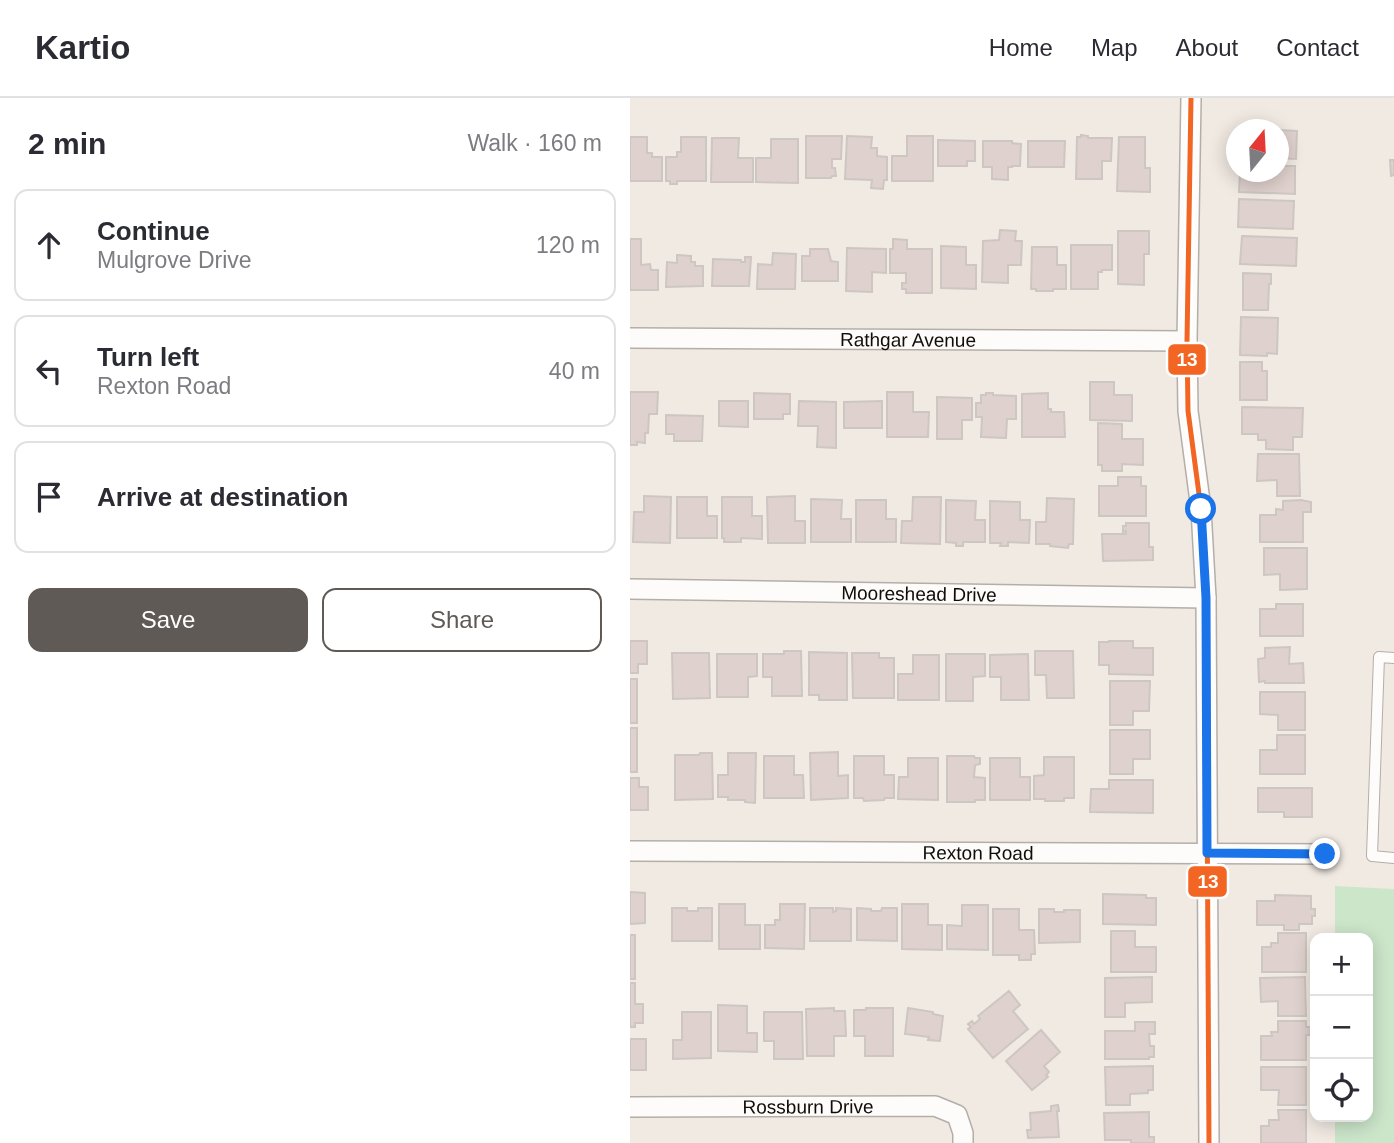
<!DOCTYPE html>
<meta charset="utf-8">
<style>
:root{--surface:#fff;--page:#f7f7f7;--text:#2b2b33;--muted:#7c7c81;--line:#e1e1e2;--accent:#5f5a55}
body{margin:0;font-family:Helvetica,sans-serif;background:var(--page);color:var(--text)}
.controls{position:absolute;right:21px;bottom:21px;display:grid;overflow:hidden;border-radius:14px;box-shadow:0 4px 18px #0003}
.controls button{width:63px;height:63px;display:grid;place-items:center;padding:0;border:0;border-bottom:2px solid var(--line);background:var(--surface);color:var(--text);font:35px sans-serif}
.compass{position:absolute;left:596px;top:21px;width:63px;height:63px;border-radius:50%;background:var(--surface);box-shadow:0 4px 18px #0003;rotate:18deg}
.stop{position:absolute;width:21px;height:21px;margin:-16px;border:5px solid #1a73e8;border-radius:50%;background:#fff}
.stop.end{background:#1a73e8;border-color:#fff;box-shadow:0 2px 7px #0008}
.list{margin:0;padding:0;list-style:none}
h2{display:flex;justify-content:space-between;align-items:center;height:91px;margin:0;padding:0 28px;font-size:30px}
h2 small{font-size:23px;font-weight:400;color:var(--muted)}
.list li{display:grid;grid-template-columns:46px 1fr auto;gap:21px;align-items:center;box-sizing:border-box;height:112px;margin:0 14px 14px;padding:0 14px;border:2px solid var(--line);border-radius:14px}
.list b{display:block;font-size:26px;white-space:nowrap}
.list p{margin:0;font-size:23px;white-space:nowrap;color:var(--muted)}
.list em{font-size:23px;font-style:normal;color:var(--muted)}
.actions{display:flex;gap:14px;padding:21px 28px}
.actions a{flex:1;padding:16px 0;border:2px solid var(--accent);border-radius:14px;text-align:center;font-size:24px;color:var(--accent)}
.actions .main{background:var(--accent);color:#fff}
.icon{flex:none;width:38px;height:38px;fill:none;stroke:currentColor;stroke-width:2;stroke-linecap:round;stroke-linejoin:round}
.map{position:relative;flex:none;width:764px;height:1045px;overflow:hidden}
header{display:flex;align-items:center;gap:42px;box-sizing:border-box;height:98px;padding:0 35px;background:var(--surface);border-bottom:2px solid var(--line)}
header strong{font-size:33px}
nav{display:flex;gap:38px;margin-inline-start:auto;font-size:24px}
main{display:flex}
aside{flex:1;background:var(--surface)}
.map>svg:first-child{display:block}
</style>
<header>
<strong>Kartio</strong>
<nav><a>Home</a><a>Map</a><a>About</a><a>Contact</a></nav>
</header>
<main>
<aside>
<h2>2 min<small>Walk · 160 m</small></h2>
<ul class="list">
<li><svg class="icon" aria-label="ahead" viewBox="0 0 24 24"><path d="M12 20V5M6 11l6-6 6 6"/></svg><div><b>Continue</b><p>Mulgrove Drive</p></div><em>120 m</em></li>
<li><svg class="icon" aria-label="left" viewBox="0 0 24 24"><path d="M17 20v-9H6M10 6l-5 5 5 5"/></svg><div><b>Turn left</b><p>Rexton Road</p></div><em>40 m</em></li>
<li><svg class="icon" aria-label="arrive" viewBox="0 0 24 24"><path d="M6 21V4h12l-3 4 3 4H6"/></svg><div><b>Arrive at destination</b></div></li>
</ul>
<div class="actions"><a class="main">Save</a><a>Share</a></div>
</aside>
<div class="map">
<svg width="764" height="1045" viewBox="0 0 764 1045">
<rect width="100%" height="100%" fill="#f1eae3"/>
<!-- green -->
<path fill="#cce6ca" d="M705,788L764,791V1045H705V1019H738V840H705Z"/>
<!-- building -->
<path fill="#dfd1cd" stroke="#cdc6c3" stroke-width="2" d="M648,32L667,33L666,61L648,60Z
M451,37L458,38V40H482L481,63H472V81H446L447,39H451Z
M176,38H212L211,61H202V70H205L206,78H202L201,80H176Z
M217,38L242,39L241,50H247V58L257,59V82H254L253,91L241,90L242,82L215,81Z
M277,38H303V83H262V58H277Z
M0,39H17V55H22V59H32V83H0Z
M51,39H76V83H47V86H40V83H36V59H47V54H51Z
M489,39H515V70H520V94L487,93Z
M82,40H109L108,60H123V84H81Z
M141,41H168V85L126,84V60H141Z
M308,42L345,43V63H337V68H308Z
M353,43H382V45L391,46L390,68H382V69H378V82L362,81V69H353Z
M398,43H435L434,69H398Z
M760,62H764V77L761,78Z
M648,68H665V96L609,94L610,74H648Z
M609,101L664,103L663,131L608,129Z
M370,132L386,133L385,143H392L391,167H378V185L352,184L353,143L369,142Z
M488,133H519V156H514V187L488,186Z
M612,138L667,140L666,168L610,166Z
M0,141H11V167L20,166L21,172H28V192H0Z
M263,141L277,142V151H302V195H276V191H272V185H276V175H260V151H263Z
M441,147H482V172H472V174H468V191H441Z
M311,148L336,149V167H346V191L311,190Z
M402,149H427V167H436V191H423V193H406V191H401Z
M217,150L256,151V175L242,174V194L216,193Z
M180,151H198L201,163L208,164V183H172V158H180Z
M143,155L166,156L165,191H127L128,166L142,167Z
M47,157L61,158V164H65V168H73V188L36,189L37,164L47,165Z
M115,159H121L119,188H82L83,161L111,162V164H115Z
M613,175L641,176V186H639L638,212H613Z
M611,219L648,220L647,256L637,255V258L610,257Z
M610,264H632V273H637V302H610Z
M460,284H484V297H502V323L460,322Z
M0,294H28L27,316H19L18,335H15V345L7,344V347H0Z
M257,294H283V314H299L298,339H257Z
M124,295L160,296V316H153V321H124Z
M356,295H363V297L386,298V321H377L376,340L351,339L352,319H346V305H351V297H356Z
M418,295V311H421V314H434L435,339H392V296Z
M307,299L342,300V322H332V341H307Z
M89,303H118V329L89,328Z
M169,303L206,304V350L187,349L188,328H168Z
M252,303V330H214V304Z
M612,309L673,310L672,339H663V352L636,351V342H628V336H612Z
M36,317L73,318L72,343H44V336H36Z
M468,325L492,326V341H513V367L492,366V373H472V367H468Z
M628,356H669L670,398H647V382L627,383Z
M488,379H511V388H516V418H469V388H488Z
M14,398L41,399L40,445L3,444L4,414H14Z
M165,398V423H175V445H138L137,399Z
M47,399H77V418H87V440H47Z
M92,399H122V418H132V441L111,440V444H94V440H92Z
M283,399H311L310,446L271,445L272,423H282Z
M417,400L444,401L443,446H439L438,450L420,448V446H406V424H416Z
M181,401L212,402L211,421H221V444H181Z
M226,402H256V421H266V444H226Z
M316,402L346,403L345,422H355V444H333V448H326V445L316,444Z
M671,402L681,404V414H673V444H630V417H646V411L653,412V403Z
M360,403L390,404V422H400L399,445L378,444V448H370L371,445H360Z
M496,425H519V449H523V462L473,463L472,436H496V433L493,434V428H496Z
M634,450H677V491L650,492V476L634,477Z
M646,506H673V538H630V511H646Z
M0,543H17V566H8V575H0Z
M479,543H503V550H523V577L479,576V567H469V544H479Z
M660,549L659,566L673,565L674,585H635V583L629,584L628,561L635,560V550Z
M154,553H171L172,598H142V579H133V556H154Z
M405,553H443L444,600H417L416,577H405Z
M179,554L217,555V602H189V597H179Z
M42,555H79L80,600L43,601Z
M222,555H249V560H264V600H223Z
M87,556H127V578L118,579V599H87Z
M316,556H355V578L343,579V603H316Z
M398,556L399,602H371V579H360V557Z
M283,557H309V602H268V576H283Z
M0,581H7V625H0Z
M480,583H520L519,613H503V627H480Z
M630,594H675V632H648V617L630,616Z
M0,630H7V674H0Z
M480,632H520V661H503V676H480Z
M647,637H675V676H630V652H647Z
M208,654V678L218,677V700L181,702L180,655Z
M70,655H82L83,701L45,702V657H69Z
M98,655H126L125,705L115,704V702H98V699H88V677H98Z
M134,658H164V677H173L174,700H134Z
M224,658H254V677H264V700H255L254,702L234,703L233,700H224Z
M317,658H344L345,660H350V666L345,667L344,679L355,680V702H345V704H317Z
M414,659H444V700H434V703H415V701H404V678L414,677Z
M278,660H308V702L268,701L269,679H278Z
M360,660H390V679H400V702H360Z
M0,680H9V689H18V712H0Z
M479,682H523V715L460,714L461,691H479Z
M628,690H682V719H654V714H628Z
M0,794L15,795V825L0,826Z
M473,796L516,797V800H526V827L473,826Z
M645,797L681,798V811H685V818H682V826H669V832H654V827H627V803H645Z
M89,806H115V827H130V851H89Z
M150,806H175L174,851L135,850V827H145V822H150Z
M272,806H298V827H312V852L272,851Z
M332,807H358V852L317,851V827L332,828Z
M42,810H57V813H68V810H82V843H42Z
M180,810H203V814L206,813V810L221,811V843H180Z
M227,810L241,811V813H251L252,810H267V843L227,842Z
M363,811H389V832H404L405,856H401V862H389V857H363Z
M409,811H424V814H434V812H450V844L409,845Z
M481,833H505V849H526V874H481Z
M648,835H676V874H632V849H641V845H648Z
M0,837H5V881H0Z
M522,879V904L495,905V919H475V880Z
M675,879L676,918H648V903L631,904L630,880Z
M0,885H5V906H13V925H5V929H0Z
M379,893L390,907L383,913L398,931L363,960L338,931L341,929L338,926L342,923L344,926L350,921L348,918Z
M88,907L117,908V935H127V954L88,953Z
M204,910V913H215L216,938H204V958H177L176,911Z
M236,910H263V958H235V938H224V912H236Z
M278,910L303,914V916L313,918L310,943L298,942L299,939L275,936Z
M52,914H81V960L43,961V942H52Z
M134,914H172L173,961H144V943H134Z
M648,923H676V929H681L680,937H676V962H631V938H642L641,934H648Z
M505,924H525V936H519L520,948H524V959H519V961H475V933H505Z
M411,932L430,954L414,968L419,974L416,977L418,979L402,992L376,963Z
M0,941H16V972H0Z
M523,968V992H518V995L500,996V1007H476L475,969Z
M631,969H676V1007H648L649,992H631Z
M428,1007L429,1013H427L429,1039L398,1040L397,1032H401L400,1015L421,1013V1008Z
M648,1012H676V1045H631V1028H639V1022H649Z
M519,1014V1039H524V1045H501V1042H475L474,1015Z"/>
<g fill="none" stroke-linecap="round" stroke-linejoin="round">
<!-- service casing -->
<g stroke="#b4aea9" stroke-width="12">
<path id="service" d="M764,560L749,559L742,758L764,760"/>
</g>
<!-- minor casing -->
<g stroke="#b4aea9" stroke-width="22">
<g id="minor">
<path d="M561,0L557,243L558,313L571,411L576,500L579,1045"/>
<path id="s1" d="M0,240L557,243"/>
<path id="s2" d="M0,491L576,500"/>
<path id="s3" d="M0,753L695,756"/>
<path id="s4" d="M0,1009L305,1008L327,1017L333,1035V1045"/>
</g>
</g>
<!-- service -->
<use href="#service" stroke="#fdfcfb" stroke-width="10"/>
<!-- minor -->
<use href="#minor" stroke="#fdfcfb" stroke-width="19"/>
<!-- bus-1 casing -->
<g stroke="#fff" stroke-width="10">
<path id="bus-1" d="M561,0L557,243L558,313L571,411L576,500L579,1045"/>
</g>
<!-- bus-1 -->
<use href="#bus-1" stroke="#f26522" stroke-width="5"/>
</g>
<g fill="none" stroke-linecap="round" stroke-linejoin="round">
<!-- route -->
<path stroke="#1a73e8" stroke-width="9" d="M571,411L576,500L577,755L695,756"/>
</g>
<g text-anchor="middle" dominant-baseline="central" stroke-width="6" stroke-linejoin="round" paint-order="stroke">
<!-- street labels -->
<g font-size="19" fill="#100c08" stroke="#fff">
<text stroke="none"><textPath href="#s1" startOffset="278">Rathgar Avenue</textPath></text>
<text stroke="none"><textPath href="#s2" startOffset="289">Mooreshead Drive</textPath></text>
<text stroke="none"><textPath href="#s3" startOffset="348">Rexton Road</textPath></text>
<text stroke="none"><textPath href="#s4" startOffset="178">Rossburn Drive</textPath></text>
</g>
</g>
<g stroke="#fff" stroke-width="2.5">
<rect x="537" y="245" width="40" height="33" rx="7" fill="#f26522"/>
<rect x="557" y="767" width="41" height="33" rx="7" fill="#f26522"/>
</g>
<g font-size="19" text-anchor="middle" font-weight="bold" fill="#fff">
<text x="557" y="268">13</text>
<text x="578" y="790">13</text>
</g>
</svg>
<div class="controls">
<button>+</button>
<button>−</button>
<button><svg class="icon" aria-label="locate" viewBox="0 0 24 24"><circle cx="12" cy="12" r="6"/><path d="M12 2v4M12 18v4M2 12h4M18 12h4"/></svg></button>
</div>
<svg class="compass" viewBox="-18 -18 36 36"><path d="M0-13l5 13h-10z" fill="#e53935"/><path d="M0 13l5-13h-10z" fill="#7c7c81"/></svg>
<div class="stop" style="left:571px;top:411px"></div>
<div class="stop end" style="left:695px;top:756px"></div>
</div>
</main>
